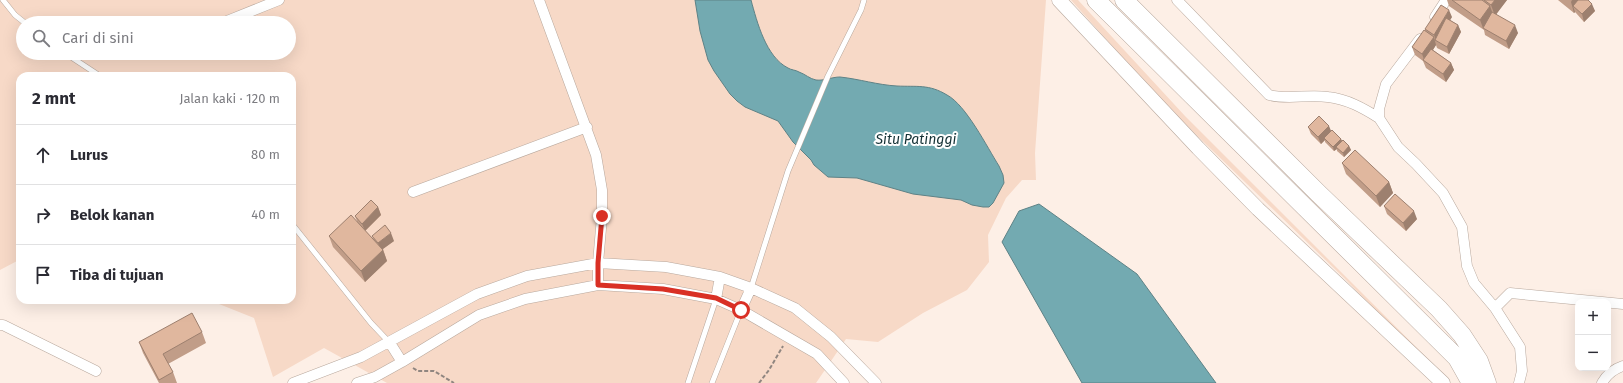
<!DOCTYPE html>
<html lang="id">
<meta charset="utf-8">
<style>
:root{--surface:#fff;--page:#f2f2f3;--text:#2b2b33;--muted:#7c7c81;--line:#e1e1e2}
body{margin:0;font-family:"Fira Sans",sans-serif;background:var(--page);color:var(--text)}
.controls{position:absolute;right:12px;bottom:12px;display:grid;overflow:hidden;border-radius:8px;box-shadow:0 4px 16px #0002}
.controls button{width:36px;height:36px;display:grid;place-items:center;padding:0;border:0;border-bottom:1px solid var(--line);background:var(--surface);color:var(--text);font:20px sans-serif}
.stop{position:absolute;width:12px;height:12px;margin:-9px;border:3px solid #d93025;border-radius:50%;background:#fff}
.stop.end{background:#d93025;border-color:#fff;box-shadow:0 1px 4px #0008}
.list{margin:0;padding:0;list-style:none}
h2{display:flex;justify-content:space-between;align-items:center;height:52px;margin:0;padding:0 16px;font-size:17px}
h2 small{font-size:13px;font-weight:400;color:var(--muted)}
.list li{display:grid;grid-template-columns:26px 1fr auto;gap:12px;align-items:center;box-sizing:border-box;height:60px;padding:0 16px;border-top:1px solid var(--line)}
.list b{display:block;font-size:15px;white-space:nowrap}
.list em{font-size:13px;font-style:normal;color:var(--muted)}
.icon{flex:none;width:22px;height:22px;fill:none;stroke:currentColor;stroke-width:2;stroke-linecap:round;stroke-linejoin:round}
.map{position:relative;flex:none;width:1623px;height:383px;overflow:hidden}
.search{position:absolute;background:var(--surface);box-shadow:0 4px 16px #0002;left:16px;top:16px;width:280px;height:44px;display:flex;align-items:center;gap:10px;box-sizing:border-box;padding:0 14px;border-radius:22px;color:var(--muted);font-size:15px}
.panel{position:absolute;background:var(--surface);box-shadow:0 4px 16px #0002;left:16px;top:72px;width:280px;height:232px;border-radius:12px}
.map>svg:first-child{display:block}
</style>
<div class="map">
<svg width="1623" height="383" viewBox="0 0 1623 383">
<rect width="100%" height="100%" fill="#fdefe6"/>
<!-- green -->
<path fill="#f7d9c7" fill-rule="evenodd" d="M0,0H1046L1035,153L1036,180H1022L1006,198L988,235L989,262L967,290L923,313L878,342L846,339L816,383H387L324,348L273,377L254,318L209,300H292V76H20V238L17,261L0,270ZM23,23H289V53H23Z
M1071,0H1078L1185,116L1436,367L1434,370L1344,278L1180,119L1121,56Z"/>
<!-- water -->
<path fill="#73aab1" stroke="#5e8286" d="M695,0H751C757,22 766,57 788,68C791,70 796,70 799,72C805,74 810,79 816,80C824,81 832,77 840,77C859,79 878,85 897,86C917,87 929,84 947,95C966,105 987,147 999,166L1003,175L1004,183L993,203L989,207H983L972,205L961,200L913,194L857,178L828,177L814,165L811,160L793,142L778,121L745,107L737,101L730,94L714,71L708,60L700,31Z
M1039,204L1137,274L1216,383H1082L1002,242L1019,211Z"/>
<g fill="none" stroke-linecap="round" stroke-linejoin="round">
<!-- service casing -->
<g stroke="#b8a89d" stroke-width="6">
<path id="service" d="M3,0L15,15L25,23
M65,53L100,76
M292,224L371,323L389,342
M751,288L788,171L828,76L861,10L864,0
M688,383L716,299
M712,383L741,310"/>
</g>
<!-- minor casing -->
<g stroke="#b8a89d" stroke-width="11">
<path id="minor" d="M539,0L596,155L602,190V217L598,263V285
M1177,0L1269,95C1288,100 1308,94 1328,97C1347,99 1363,108 1379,118
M1435,17L1446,0
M222,23L279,0
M1420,39L1386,84L1379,109V118L1398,147L1416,164L1443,193L1462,227L1467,266L1474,283L1495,308L1520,347L1522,371L1519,383
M413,192L587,127
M716,299L720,277
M1495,308L1510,293L1623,304
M741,310L751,288
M0,325H3L96,371
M390,343L402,362
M293,383L361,357L477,294L527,276L598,263L666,267L720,277L751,288L795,308L831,337L876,383
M357,383L375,377L402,362L479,315L525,299L598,285L663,289L716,299L741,310L817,354L844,383
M1602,383C1607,374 1614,369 1623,366"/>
</g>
<!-- secondary casing -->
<g stroke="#b8a89d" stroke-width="15">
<path id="secondary" d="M1059,0L1198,148L1258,209L1443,383"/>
</g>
<!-- motorway casing -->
<g stroke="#b8a89d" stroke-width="19">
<path id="motorway" d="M1096,0L1457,358L1471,383
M1124,0L1318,193L1439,309L1462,335L1479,361L1487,383"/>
</g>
<!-- path -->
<path stroke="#908680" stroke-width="2" stroke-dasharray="4 2" stroke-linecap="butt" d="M413,368L418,371H434L454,383
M759,383L769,370L783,346"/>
<!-- service -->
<use href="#service" stroke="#fff" stroke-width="5"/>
<!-- minor -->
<use href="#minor" stroke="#fff" stroke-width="10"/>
<!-- secondary -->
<use href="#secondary" stroke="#fff" stroke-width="14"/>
<!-- motorway -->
<use href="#motorway" stroke="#fff" stroke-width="18"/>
</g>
<!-- wall -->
<path fill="#c19d88" d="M1447,0H1507L1496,14L1518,33L1509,49L1485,35L1484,30L1449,6Z
M1558,0H1588L1595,11L1584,22L1576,13L1575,12L1574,13Z
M1452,17L1450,20L1458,25L1461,32L1449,54L1437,48L1436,45L1433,50L1451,63L1454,70L1446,82L1426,68L1423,61L1415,55L1412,47L1425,30V29Z
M1308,127L1331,131L1349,146L1351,150L1344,157L1337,151V149L1334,151L1325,142V140L1321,144L1311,134Z
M1342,163L1389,182L1393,193L1380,207L1346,174Z
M1384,206L1417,219L1406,231L1387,214Z
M378,207L381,215L365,231L374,240L372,236L394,241L383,249L387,261L365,282L333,247L329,236L357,221L355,216Z
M202,332L206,343L168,364L173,372L177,383H159L143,353L139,342Z"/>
<!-- shaded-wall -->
<path fill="#9d806f" d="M1495,0H1507L1495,16L1491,5Z
M1572,0H1584L1573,6L1575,12L1574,13L1571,2Z
M1592,4L1595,11L1584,22L1582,14Z
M1490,6L1494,17L1483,28L1480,20Z
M1449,10L1452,17L1437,41H1436L1434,35Z
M1458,25L1461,32L1449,54L1447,47Z
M1515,25L1518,33L1509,49L1506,41Z
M1434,37L1436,45L1425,62L1422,54Z
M1451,63L1454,70L1446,82L1443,74Z
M1329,126L1332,133L1324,138L1325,140L1321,144L1318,137Z
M1341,139L1343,143L1336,147L1337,149L1334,151L1333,147Z
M1349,146L1351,150L1344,157L1343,153Z
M1389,182L1393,193L1380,207L1376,196Z
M378,207L381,215L365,231L362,224Z
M1414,211L1417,219L1406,231L1403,223Z
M391,233L394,241L380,251L378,243Z
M383,250L387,261L365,282L361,271Z"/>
<!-- building -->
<path fill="#e0b79e" stroke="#9d806f" d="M1452,0H1482L1490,6L1480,20Z
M1484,0H1495L1491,5Z
M1578,0H1588L1592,4L1582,14L1573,6Z
M1441,5L1449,10L1434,35L1425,29Z
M1492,12L1515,25L1506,41L1483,28Z
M1446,18L1458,25L1447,47L1435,40Z
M1424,30L1434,37L1422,54L1412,47Z
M1431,49L1451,63L1443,74L1423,60Z
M1319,116L1329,126L1318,137L1308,127Z
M1332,130L1341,139L1333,147L1324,138Z
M1343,140L1349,146L1343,153L1336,147Z
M1355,150L1389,182L1376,196L1342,163Z
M1395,194L1414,211L1403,223L1384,206Z
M371,200L378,207L362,224L355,216Z
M351,215L383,250L361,271L329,236Z
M385,225L391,233L378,243L372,236Z
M192,313L202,332L163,354L173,372L159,380L139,342Z"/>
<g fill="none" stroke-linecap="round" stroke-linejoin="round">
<!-- route -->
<path stroke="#d93025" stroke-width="5" d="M602,216L598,263V285L663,289L716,298L741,310"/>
</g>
<g text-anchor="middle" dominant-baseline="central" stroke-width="4" stroke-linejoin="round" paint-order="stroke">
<!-- water labels -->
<g font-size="14" font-style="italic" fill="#143135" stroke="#fff">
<text x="916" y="139">Situ Patinggi</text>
</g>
</g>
</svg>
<div class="controls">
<button>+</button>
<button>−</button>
</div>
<div class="stop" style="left:741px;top:310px"></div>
<div class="stop end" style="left:602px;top:216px"></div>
<div class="search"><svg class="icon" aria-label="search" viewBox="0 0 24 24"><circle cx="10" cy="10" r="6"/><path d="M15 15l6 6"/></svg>Cari di sini</div>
<section class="panel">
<h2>2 mnt<small>Jalan kaki · 120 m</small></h2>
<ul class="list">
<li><svg class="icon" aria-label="ahead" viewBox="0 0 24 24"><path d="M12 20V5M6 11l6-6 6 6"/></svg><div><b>Lurus</b></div><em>80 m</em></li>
<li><svg class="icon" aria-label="right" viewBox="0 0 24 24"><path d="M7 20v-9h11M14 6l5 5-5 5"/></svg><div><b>Belok kanan</b></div><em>40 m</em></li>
<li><svg class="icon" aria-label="arrive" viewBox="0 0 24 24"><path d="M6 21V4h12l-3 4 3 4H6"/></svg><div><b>Tiba di tujuan</b></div></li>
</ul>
</section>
</div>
